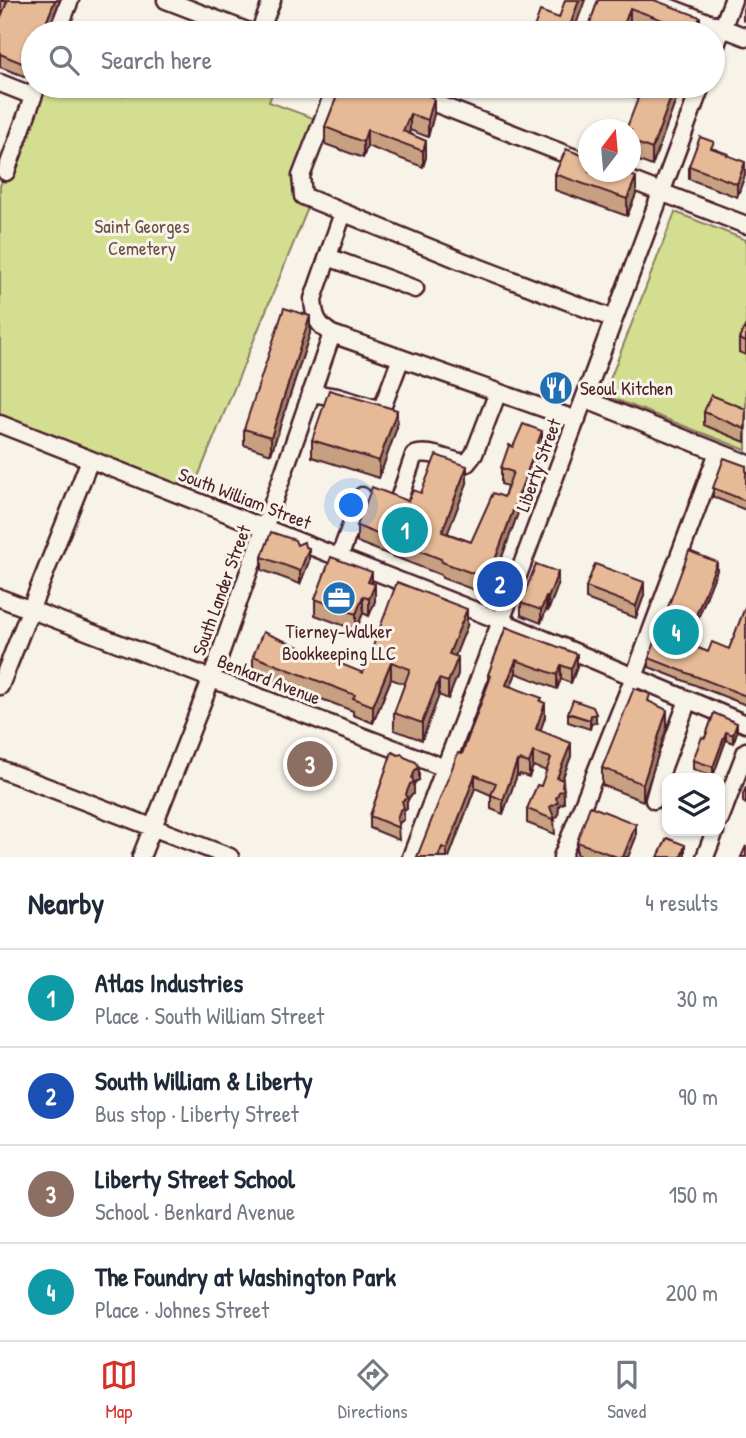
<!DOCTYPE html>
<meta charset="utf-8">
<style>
:root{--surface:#fff;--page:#f2f2f3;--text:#1f2937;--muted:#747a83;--line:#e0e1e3;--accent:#d93025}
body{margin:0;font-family:"Patrick Hand",sans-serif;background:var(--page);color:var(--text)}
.controls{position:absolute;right:21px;bottom:21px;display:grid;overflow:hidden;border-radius:14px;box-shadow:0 2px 5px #0004}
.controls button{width:63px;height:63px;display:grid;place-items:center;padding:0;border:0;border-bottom:2px solid var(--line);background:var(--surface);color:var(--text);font:35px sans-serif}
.compass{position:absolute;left:578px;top:119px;width:63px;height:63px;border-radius:50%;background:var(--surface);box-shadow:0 2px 5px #0004;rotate:16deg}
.you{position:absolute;left:352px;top:506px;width:24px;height:24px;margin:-18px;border:5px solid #fff;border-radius:50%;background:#1a73e8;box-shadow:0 0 0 10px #1a73e833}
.badge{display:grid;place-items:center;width:46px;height:46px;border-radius:50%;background:var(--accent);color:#fff;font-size:23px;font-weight:700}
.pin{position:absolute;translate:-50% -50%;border:4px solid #fff;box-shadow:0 2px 7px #0006}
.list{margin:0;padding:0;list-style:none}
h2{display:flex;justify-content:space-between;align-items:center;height:91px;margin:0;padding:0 28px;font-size:30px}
h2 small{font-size:23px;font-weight:400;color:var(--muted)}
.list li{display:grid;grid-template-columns:46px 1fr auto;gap:21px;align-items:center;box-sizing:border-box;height:98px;padding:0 28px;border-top:2px solid var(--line)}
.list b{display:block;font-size:26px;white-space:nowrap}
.list p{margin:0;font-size:23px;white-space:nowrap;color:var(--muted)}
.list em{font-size:23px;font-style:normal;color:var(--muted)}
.icon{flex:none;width:38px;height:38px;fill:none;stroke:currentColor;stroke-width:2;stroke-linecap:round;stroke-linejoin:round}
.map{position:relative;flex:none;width:746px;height:857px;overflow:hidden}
.search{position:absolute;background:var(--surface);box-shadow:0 2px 5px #0004;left:21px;right:21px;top:21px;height:77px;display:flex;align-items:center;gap:18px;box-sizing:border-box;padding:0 24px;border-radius:38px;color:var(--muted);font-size:26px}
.sheet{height:483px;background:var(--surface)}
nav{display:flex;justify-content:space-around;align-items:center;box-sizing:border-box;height:98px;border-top:2px solid var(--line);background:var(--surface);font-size:19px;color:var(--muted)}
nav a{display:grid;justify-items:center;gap:4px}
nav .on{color:var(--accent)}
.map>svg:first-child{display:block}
</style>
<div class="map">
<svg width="746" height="857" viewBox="0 0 746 857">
<rect width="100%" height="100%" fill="#f7f3e8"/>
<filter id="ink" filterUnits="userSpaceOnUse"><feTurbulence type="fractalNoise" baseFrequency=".0143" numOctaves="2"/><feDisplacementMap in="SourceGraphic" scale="14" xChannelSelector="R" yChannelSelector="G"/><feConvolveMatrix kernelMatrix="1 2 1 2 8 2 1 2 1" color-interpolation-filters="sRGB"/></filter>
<g filter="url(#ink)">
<!-- green -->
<path fill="#d3de91" stroke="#8e7e5e" stroke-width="2" d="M37,86H91L122,96L125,86H275L269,102L321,121L301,176L312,198L189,499L0,425V186Z
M675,212L746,240V450L604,395Z"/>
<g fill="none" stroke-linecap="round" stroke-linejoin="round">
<!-- minor casing -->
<g stroke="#4a1f2b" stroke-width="21">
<path id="minor" d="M166,0L252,33
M650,0L746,37
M57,33L70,0
M259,33L272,0
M713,53L733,0
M0,83L33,96
M336,86L301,176L303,196L462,261L614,319
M391,86L588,163
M6,172L37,86
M609,172L746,225
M343,213L313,299C314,316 317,325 332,334L577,420
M328,257L415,289
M311,393L337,397L378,409L382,408L401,358
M584,399L746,463
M0,424L501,621L746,724
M400,496L414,455C431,449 449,462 467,463L474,454L498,392
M339,558L362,496
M0,598L445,768
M0,686L90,460
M0,769L230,857
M654,800L663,767L688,700
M720,819L746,751
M141,857L211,680L332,334
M411,857L501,621L701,86
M562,857L634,677L718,452
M705,857L715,831"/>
</g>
<!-- minor -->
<use href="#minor" stroke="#f7f3e8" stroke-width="16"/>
</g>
<!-- wall -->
<path fill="#c7a082" stroke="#4a1f2b" stroke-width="2" d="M1,0H60L47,33H33V68L29,78L0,67V19L2,13L1,12Z
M598,0H654L700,33H653L630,25L627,33H532L559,18L588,29Z
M746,2V21L743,20V10Z
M341,86L434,114L428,137L410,130L409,134L426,141V157L423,167L367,146L363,158L325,144V127Z
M621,86H681L652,166L631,158V130L638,99L621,93Z
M714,149L728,156L745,175L737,197L689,179V166Z
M555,174L636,194L627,216L555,190Z
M746,325V355L739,352V339Z
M310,333L271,454L244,445V429Z
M746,409L745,442L704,425V412Z
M397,427L379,478L312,457V440Z
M513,447H542L488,595L442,578L441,575L357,542V526L408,501L421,493L467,483L447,533L471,542L504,497L507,486L501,484V468Z
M746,466V510L713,497V488Z
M297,545L305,547L309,561L300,584L262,570V557Z
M717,570L688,644L708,652L729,649L746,605V705L649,667V658Z
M372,583L375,601L369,616L363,613L356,630L315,615V599Z
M558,585L548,611L546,610L541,623L521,615V603Z
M586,587L644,595L636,618L586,599Z
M467,626L455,656L458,674L448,699L439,695L422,740L394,730V713L405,684L391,679L373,723L353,715V711L253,673V656L363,673Z
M506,627L577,667L571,683L561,679L557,689L516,673L511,686L542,702L545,717L540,731L571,756L562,780H563L564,803L559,805L558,816L554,819L555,834L527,823V809L541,786L547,771L533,766L529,777L520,774L519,776L517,775L503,814L491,809V795L475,788L449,857H417L462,754L488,684V675Z
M650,702L667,727L643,801L602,785V768Z
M568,713L596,722L591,724L590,729L568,722Z
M714,713L737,732L733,743L726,740L713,776L693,769V760L705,738Z
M392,752L419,780L415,782L414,785V794L410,796L407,802V809L404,811V820L400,822L398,826L399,840L370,828V816Z
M746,787V804L743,802V794Z
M636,837L628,857H583L577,854V842Z"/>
<!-- shaded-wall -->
<path fill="#a2826a" stroke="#4a1f2b" stroke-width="2" d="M55,0H60L47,33H42Z
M579,0H585L573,33L571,23Z
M630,8V25L627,33H621Z
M700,17V33H694Z
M33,55V68L29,78V66Z
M675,86H681L652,166V149Z
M434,98V114L428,137V120Z
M410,114V130L405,144L403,131Z
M367,130V146L363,158V142Z
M426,141V157L423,167V151Z
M745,162V175L737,197V184Z
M636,177V194L627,216V199Z
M310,316V333L271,454V437Z
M397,410V427L379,478V461Z
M542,431V447L488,595V579Z
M467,466V483L442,548V532Z
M309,548V561L300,584V571Z
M717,562V570L685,651V643Z
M372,572V588L368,582Z
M558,572V585L548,611V598Z
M644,582V595L636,618V606Z
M375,584V601L369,616V599Z
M363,596V613L356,630V614Z
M546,597V610L541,623V610Z
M467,609V626L449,671V654Z
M577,654V667L571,683V669Z
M458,657V674L448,699V682Z
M516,660V673L506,698V685Z
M391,662V679L373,723V706Z
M561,665V679L557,689V675Z
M439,679V695L422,740V723Z
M545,703V717L536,743V729Z
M667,710V727L643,801V784Z
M596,714V722L591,724L590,729V720L591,715Z
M737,723V732L733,743V735Z
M726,732V740L713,776V767Z
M571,743V756L557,792V778Z
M533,752V766L529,777V763Z
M517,761V775L503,814V800Z
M419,768V780L415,782L414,785V794L410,796L407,802V809L404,811V820L400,822L398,827L397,819L402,801L406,794L415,770Z
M475,775V788L449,857H447V849Z
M563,780L564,803L559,805L558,816L553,819L550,807L556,798Z
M636,824V837L628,857H623Z
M685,845V854L684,857H681Z"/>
<!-- building -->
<path fill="#e7ba97" stroke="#4a1f2b" stroke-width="2" d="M2,0H55L42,33H33V55L29,66L0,54V19L7,2Z
M565,0H579L571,23L588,29L598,0H654L700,17L694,33H672L676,25L630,8L621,33H601L591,30L589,33H532L540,11L559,18Z
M341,86H404L434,98L428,120L410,114L403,131L426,141L423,151L367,130L363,142L325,127Z
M643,86H675L652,149L631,141V130H626Z
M700,137L714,142L711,148L728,154L727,155L745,162L737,184L689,166Z
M566,149L584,156H589V172H622L636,177L627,199L555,174Z
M284,308L310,316L271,437L244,429Z
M746,325V342L739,339Z
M329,390L397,410L379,461L312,440Z
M711,395L746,409L745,429L704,412Z
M523,424L542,431L488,579L442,562L441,559L357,526L372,487L408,501L413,490L421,493L436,455L467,466L442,532L471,542L493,493L504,497L513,472L501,468L509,445L513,447Z
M724,458L746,466V501L713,488Z
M271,532L295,540L297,545L304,542L305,547L309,548L300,571L262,557Z
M689,551L717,562L685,643L708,652L712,642L729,649L746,605V696L649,658Z
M331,557L372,572L368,582L375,584L369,599L363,596L356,614L315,599Z
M536,564L558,572L548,598L546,597L541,610L521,603Z
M595,564L644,582L636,606L586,587Z
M397,582L467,609L449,654L458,657L448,682L439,679L422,723L394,713L410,669L391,662L373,706L353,698L355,695L253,656L263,632L363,673Z
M506,627L577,654L571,669L561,665L557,675L516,660L506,685L542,698L540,701L545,703L536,729L571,743L557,778L563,780L562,786L564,789L559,792L556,798L558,802L550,807L555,820L527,809L537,785L541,786L551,758L533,752L529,763L520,760L519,762L517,761L503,800L491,795L496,783L475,775L447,849L442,847L438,857H417L458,753L462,754L491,676L488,675Z
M634,688L650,694L648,701L667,710L643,784L602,768Z
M573,700L593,707L596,714L591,715L590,720L568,713Z
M714,713L737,723L733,735L726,732L713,767L693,760L702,737L705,738Z
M392,752L398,755L402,754L404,757L416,762L419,768L415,770L412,778L414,782L410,784L406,794L407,798L402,801L404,808L400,810L397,819L399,828L370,816Z
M590,806L636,824L623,857H617L577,842Z
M667,838L685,845L681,857H658Z
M746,846V857H741Z"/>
</g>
<!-- icons -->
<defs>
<g id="restaurant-disc" transform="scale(1.75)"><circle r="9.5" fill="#1f6fb2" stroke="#f7f3e8"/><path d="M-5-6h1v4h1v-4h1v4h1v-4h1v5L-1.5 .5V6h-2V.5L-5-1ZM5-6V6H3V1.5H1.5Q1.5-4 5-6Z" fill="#fff"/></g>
<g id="office-disc" transform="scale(1.75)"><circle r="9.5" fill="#1f6fb2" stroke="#f7f3e8"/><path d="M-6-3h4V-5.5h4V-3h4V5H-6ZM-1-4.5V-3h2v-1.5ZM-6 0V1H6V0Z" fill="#fff"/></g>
</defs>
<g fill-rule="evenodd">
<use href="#restaurant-disc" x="556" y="388"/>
<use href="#office-disc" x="339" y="598"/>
</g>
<g text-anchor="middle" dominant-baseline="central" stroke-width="6" stroke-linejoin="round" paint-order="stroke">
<!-- park labels -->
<g font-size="19" fill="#6c4f44" stroke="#f7f3e8">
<text x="142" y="226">Saint Georges<tspan x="142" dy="22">Cemetery</tspan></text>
</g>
<!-- poi labels -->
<g font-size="19" fill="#4a1f2b" stroke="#f7f3e8" text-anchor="start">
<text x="580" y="388">Seoul Kitchen</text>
<text x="339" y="631" text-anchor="middle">Tierney-Walker<tspan x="339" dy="22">Bookkeeping LLC</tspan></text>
</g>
<!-- street labels -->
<g font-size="19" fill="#4a1f2b" stroke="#f7f3e8">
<text transform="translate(538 465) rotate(-70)">Liberty Street</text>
<text transform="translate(245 498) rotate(21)">South William Street</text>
<text transform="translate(221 590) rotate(-70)">South Lander Street</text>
<text transform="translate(269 679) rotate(21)">Benkard Avenue</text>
</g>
</g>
</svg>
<div class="controls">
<button><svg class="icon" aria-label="layers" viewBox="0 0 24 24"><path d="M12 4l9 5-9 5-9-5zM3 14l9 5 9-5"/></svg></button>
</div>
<svg class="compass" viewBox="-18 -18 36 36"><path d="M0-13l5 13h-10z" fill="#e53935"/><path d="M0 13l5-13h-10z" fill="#747a83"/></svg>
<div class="you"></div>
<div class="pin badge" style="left:405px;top:530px;background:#0f9aa8">1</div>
<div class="pin badge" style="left:500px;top:584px;background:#1a4fb4">2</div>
<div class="pin badge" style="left:310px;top:764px;background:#8d6e63">3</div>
<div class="pin badge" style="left:676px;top:632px;background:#0f9aa8">4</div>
<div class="search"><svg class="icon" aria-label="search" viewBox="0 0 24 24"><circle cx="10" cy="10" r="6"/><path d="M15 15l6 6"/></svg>Search here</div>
</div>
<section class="sheet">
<h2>Nearby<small>4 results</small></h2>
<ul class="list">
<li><span class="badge" style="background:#0f9aa8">1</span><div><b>Atlas Industries</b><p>Place · South William Street</p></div><em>30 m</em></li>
<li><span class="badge" style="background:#1a4fb4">2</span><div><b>South William &amp; Liberty</b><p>Bus stop · Liberty Street</p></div><em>90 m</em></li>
<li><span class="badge" style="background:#8d6e63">3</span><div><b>Liberty Street School</b><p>School · Benkard Avenue</p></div><em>150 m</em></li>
<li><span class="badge" style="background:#0f9aa8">4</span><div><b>The Foundry at Washington Park</b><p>Place · Johnes Street</p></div><em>200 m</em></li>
</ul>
</section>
<nav>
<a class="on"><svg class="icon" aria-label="map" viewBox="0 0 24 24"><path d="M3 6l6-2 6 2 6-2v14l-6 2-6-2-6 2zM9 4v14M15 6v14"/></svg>Map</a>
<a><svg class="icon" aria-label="directions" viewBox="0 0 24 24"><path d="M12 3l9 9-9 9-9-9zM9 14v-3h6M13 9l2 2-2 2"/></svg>Directions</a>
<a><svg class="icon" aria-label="saved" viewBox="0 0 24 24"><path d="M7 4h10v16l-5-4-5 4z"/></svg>Saved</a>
</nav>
